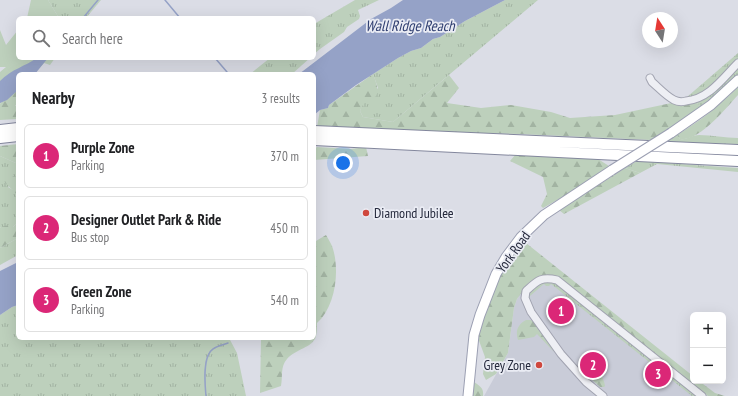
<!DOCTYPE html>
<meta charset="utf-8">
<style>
:root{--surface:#fff;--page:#f6f6f6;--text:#202124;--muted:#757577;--line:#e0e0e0;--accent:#db2777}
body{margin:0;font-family:"PT Sans Narrow",sans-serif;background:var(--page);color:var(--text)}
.controls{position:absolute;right:12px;bottom:12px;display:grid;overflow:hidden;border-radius:6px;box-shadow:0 4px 16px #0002}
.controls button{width:36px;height:36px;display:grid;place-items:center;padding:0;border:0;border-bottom:1px solid var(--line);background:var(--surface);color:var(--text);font:20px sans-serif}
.compass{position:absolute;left:642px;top:12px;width:36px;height:36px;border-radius:50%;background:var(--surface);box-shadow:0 4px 16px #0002;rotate:348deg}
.you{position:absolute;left:343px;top:163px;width:14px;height:14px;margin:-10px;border:3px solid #fff;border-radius:50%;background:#1a73e8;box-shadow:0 0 0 6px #1a73e833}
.badge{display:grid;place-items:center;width:26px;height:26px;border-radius:50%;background:var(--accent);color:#fff;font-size:13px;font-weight:700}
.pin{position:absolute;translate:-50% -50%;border:2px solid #fff;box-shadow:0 1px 4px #0006}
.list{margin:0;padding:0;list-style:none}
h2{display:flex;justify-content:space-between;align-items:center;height:52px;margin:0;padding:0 16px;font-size:17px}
h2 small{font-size:13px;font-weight:400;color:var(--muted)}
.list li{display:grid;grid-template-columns:26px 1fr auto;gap:12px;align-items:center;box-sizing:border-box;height:64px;margin:0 8px 8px;padding:0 8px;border:1px solid var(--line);border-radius:6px}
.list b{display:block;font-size:15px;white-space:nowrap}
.list p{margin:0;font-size:13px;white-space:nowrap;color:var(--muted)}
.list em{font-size:13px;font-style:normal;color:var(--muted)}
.icon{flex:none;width:22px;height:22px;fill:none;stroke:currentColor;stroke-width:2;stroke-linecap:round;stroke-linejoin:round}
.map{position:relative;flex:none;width:738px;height:396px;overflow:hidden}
.search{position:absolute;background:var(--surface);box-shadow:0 4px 16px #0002;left:16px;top:16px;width:300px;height:44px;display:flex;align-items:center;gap:10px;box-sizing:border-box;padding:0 14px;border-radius:6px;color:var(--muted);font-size:15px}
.panel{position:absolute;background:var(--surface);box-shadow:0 4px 16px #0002;left:16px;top:72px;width:300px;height:268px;border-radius:6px}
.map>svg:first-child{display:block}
</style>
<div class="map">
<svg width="738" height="396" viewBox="0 0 738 396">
<defs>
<pattern id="grass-tufts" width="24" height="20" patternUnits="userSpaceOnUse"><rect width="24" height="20" fill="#bdd0bc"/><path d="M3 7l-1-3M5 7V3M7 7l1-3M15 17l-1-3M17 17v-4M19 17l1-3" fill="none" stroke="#a2b3a2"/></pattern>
<pattern id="forest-firs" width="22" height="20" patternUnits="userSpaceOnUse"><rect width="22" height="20" fill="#bdd0bc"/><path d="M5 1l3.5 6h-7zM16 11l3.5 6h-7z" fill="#a2b3a2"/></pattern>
</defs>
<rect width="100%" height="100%" fill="#dbdde6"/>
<!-- built -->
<path fill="#c9ccd8" d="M542,275H553L563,281L643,346L708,396H484L508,353L514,308L517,299L524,289L534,279Z"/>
<!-- grass -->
<path fill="url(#grass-tufts)" d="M48,0H101L86,18H59Z
M355,0H379L358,10L360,16L359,19L347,27L344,32L320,49L314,54V24Z
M505,0H538L393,122L363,117L360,111L362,105L378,88L373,74L398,58L411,51L421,48L433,39L440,37L465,21Z
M738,53V75L725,88L701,108L694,99L687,97Z
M270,58H310L292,74H250Z
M677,135L680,139C687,140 692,135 699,135C712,135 725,138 738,138V144L663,143Z
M0,156L18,164V176L8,187L15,191L18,196V222L12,228L1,227L0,228Z
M637,161L738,168V172L657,164L640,173L625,168Z
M18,238V255L0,265V248Z
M547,281L558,284L660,367L698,396H692L551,284L549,286H546L544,284L530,296L528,302C530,289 534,286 547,281Z
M18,305V338H229L237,353L246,396H0V315L12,307Z"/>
<!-- forest -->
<path fill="url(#forest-firs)" d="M373,74C386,107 367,91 360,111L363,117L393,122L449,75L459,88L447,103L481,108L511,105L551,112L570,118L615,115L676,102L683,106L694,99L701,108L651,140L519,134L390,131L317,127L320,110L328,108L329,105Z
M738,87V95C726,108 699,142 680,139L677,135C700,121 719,106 738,87Z
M18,88V103L15,106H18V119L0,120V104Z
M18,144V164L0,156V146Z
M317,147L351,149L366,147L368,156L314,160V149Z
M516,154L598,159L609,166L566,195L543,208L541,206L547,194L543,177L510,161Z
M625,168L640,173L564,214L559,210Z
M11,175L16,178L18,176V196C14,190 8,187 4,181Z
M18,222V238L0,248V228L1,227L9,225L13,227Z
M326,235C329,240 332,245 333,249C340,272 335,307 317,323C317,327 317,332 316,336C313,348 295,349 287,359C280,367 283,376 281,386L260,393L261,338H314V262L316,241Z
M526,243L693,376V381H699L715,393L725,396H708L643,346L563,281L553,275H542L534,279L524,289L517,299L514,308L508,353L496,374L486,380L483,374L485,357L478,338L480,327L496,283L507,264Z
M526,320H531L535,322L554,352L537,334L534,337L518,340C515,331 518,324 526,320Z
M585,363H588C596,368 604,376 605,386L604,387H600L584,372Z
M474,382C480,386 484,388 483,396H472Z"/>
<!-- garden -->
<path fill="#bdd0bc" d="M31,0H48L59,18H27Z
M0,30L6,45L18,30V58H55L50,65L44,63L33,74H18V88L0,104V72L6,67H0Z"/>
<!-- water -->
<path fill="#95a2c7" d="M403,0H505L465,21L440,37L433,39L421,48L411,51L398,58L356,85L329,105L328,108L320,110L314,115V74H299L371,19L391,8Z
M36,58H48L35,74H18V90L7,100L0,103V81C5,76 12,71 19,68C25,64 31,63 36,58Z
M18,262V305L12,307L0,315V271Z"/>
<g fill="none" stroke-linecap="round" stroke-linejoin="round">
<!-- stream -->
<path stroke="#95a2c7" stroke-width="1.5" d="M165,0L180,18
M83,18L98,0
M215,58L227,72
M206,396C205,385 202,356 213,349C217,346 223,345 228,343"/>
<!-- minor casing -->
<g stroke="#a1a3b0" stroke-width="9">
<path id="minor" d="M650,78L652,82C659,88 666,96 674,100C678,102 682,102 686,101C709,99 723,78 738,63
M603,396L586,382L561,354L531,312L525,298L526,291C537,281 541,276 557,280L702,396"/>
</g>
<!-- major casing -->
<g stroke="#9b9fb2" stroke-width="11">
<path id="major" d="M671,133L711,105L738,80
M468,396L474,335L480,315L496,274L506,257L521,237L544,215L612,170"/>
</g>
<!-- highway casing -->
<g stroke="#83879d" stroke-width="12">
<path id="highway" d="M0,130L18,128
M314,131L738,150
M0,138L18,136
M314,140L738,161"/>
</g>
<!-- minor -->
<use href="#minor" stroke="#eeeff4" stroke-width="7"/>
<!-- major -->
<use href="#major" stroke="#fff" stroke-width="9"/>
<!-- highway -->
<use href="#highway" stroke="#fff" stroke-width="10"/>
<!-- major-bridge casing -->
<g stroke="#9b9fb2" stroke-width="11" stroke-linecap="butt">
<path id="major-bridge" d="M612,170L671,133"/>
</g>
<!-- major-bridge -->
<use href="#major-bridge" stroke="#fff" stroke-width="9"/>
</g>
<!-- markers -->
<g fill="#cf473d" stroke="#eaecf4" stroke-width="1.5">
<circle cx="366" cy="213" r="4"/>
<circle cx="539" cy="365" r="4"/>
</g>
<g text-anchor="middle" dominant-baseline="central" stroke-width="3.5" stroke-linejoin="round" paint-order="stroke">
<!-- poi labels -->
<g font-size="14" fill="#25293c" stroke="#eaecf4" text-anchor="start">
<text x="374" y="213">Diamond Jubilee</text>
<text x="531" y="365" text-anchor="end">Grey Zone</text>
</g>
<!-- street labels -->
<g font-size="14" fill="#25293c" stroke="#eaecf4">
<text transform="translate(513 252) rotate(-54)">York Road</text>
</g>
<!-- water labels -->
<g font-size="15" font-style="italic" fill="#2f3e70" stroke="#eaecf4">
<text x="410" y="25">Wall Ridge Reach</text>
</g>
</g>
</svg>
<div class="controls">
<button>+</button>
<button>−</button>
</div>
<svg class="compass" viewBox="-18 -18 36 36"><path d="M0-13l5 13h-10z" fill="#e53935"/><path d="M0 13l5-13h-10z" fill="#757577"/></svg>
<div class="you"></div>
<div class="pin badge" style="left:561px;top:311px">1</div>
<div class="pin badge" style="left:593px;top:365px">2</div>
<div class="pin badge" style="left:658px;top:374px">3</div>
<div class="search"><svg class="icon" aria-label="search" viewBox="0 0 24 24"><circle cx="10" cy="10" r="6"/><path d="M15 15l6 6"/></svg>Search here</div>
<section class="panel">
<h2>Nearby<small>3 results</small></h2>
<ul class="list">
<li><span class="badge">1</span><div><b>Purple Zone</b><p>Parking</p></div><em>370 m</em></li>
<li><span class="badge">2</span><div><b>Designer Outlet Park &amp; Ride</b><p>Bus stop</p></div><em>450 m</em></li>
<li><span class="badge">3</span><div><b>Green Zone</b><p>Parking</p></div><em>540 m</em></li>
</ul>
</section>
</div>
